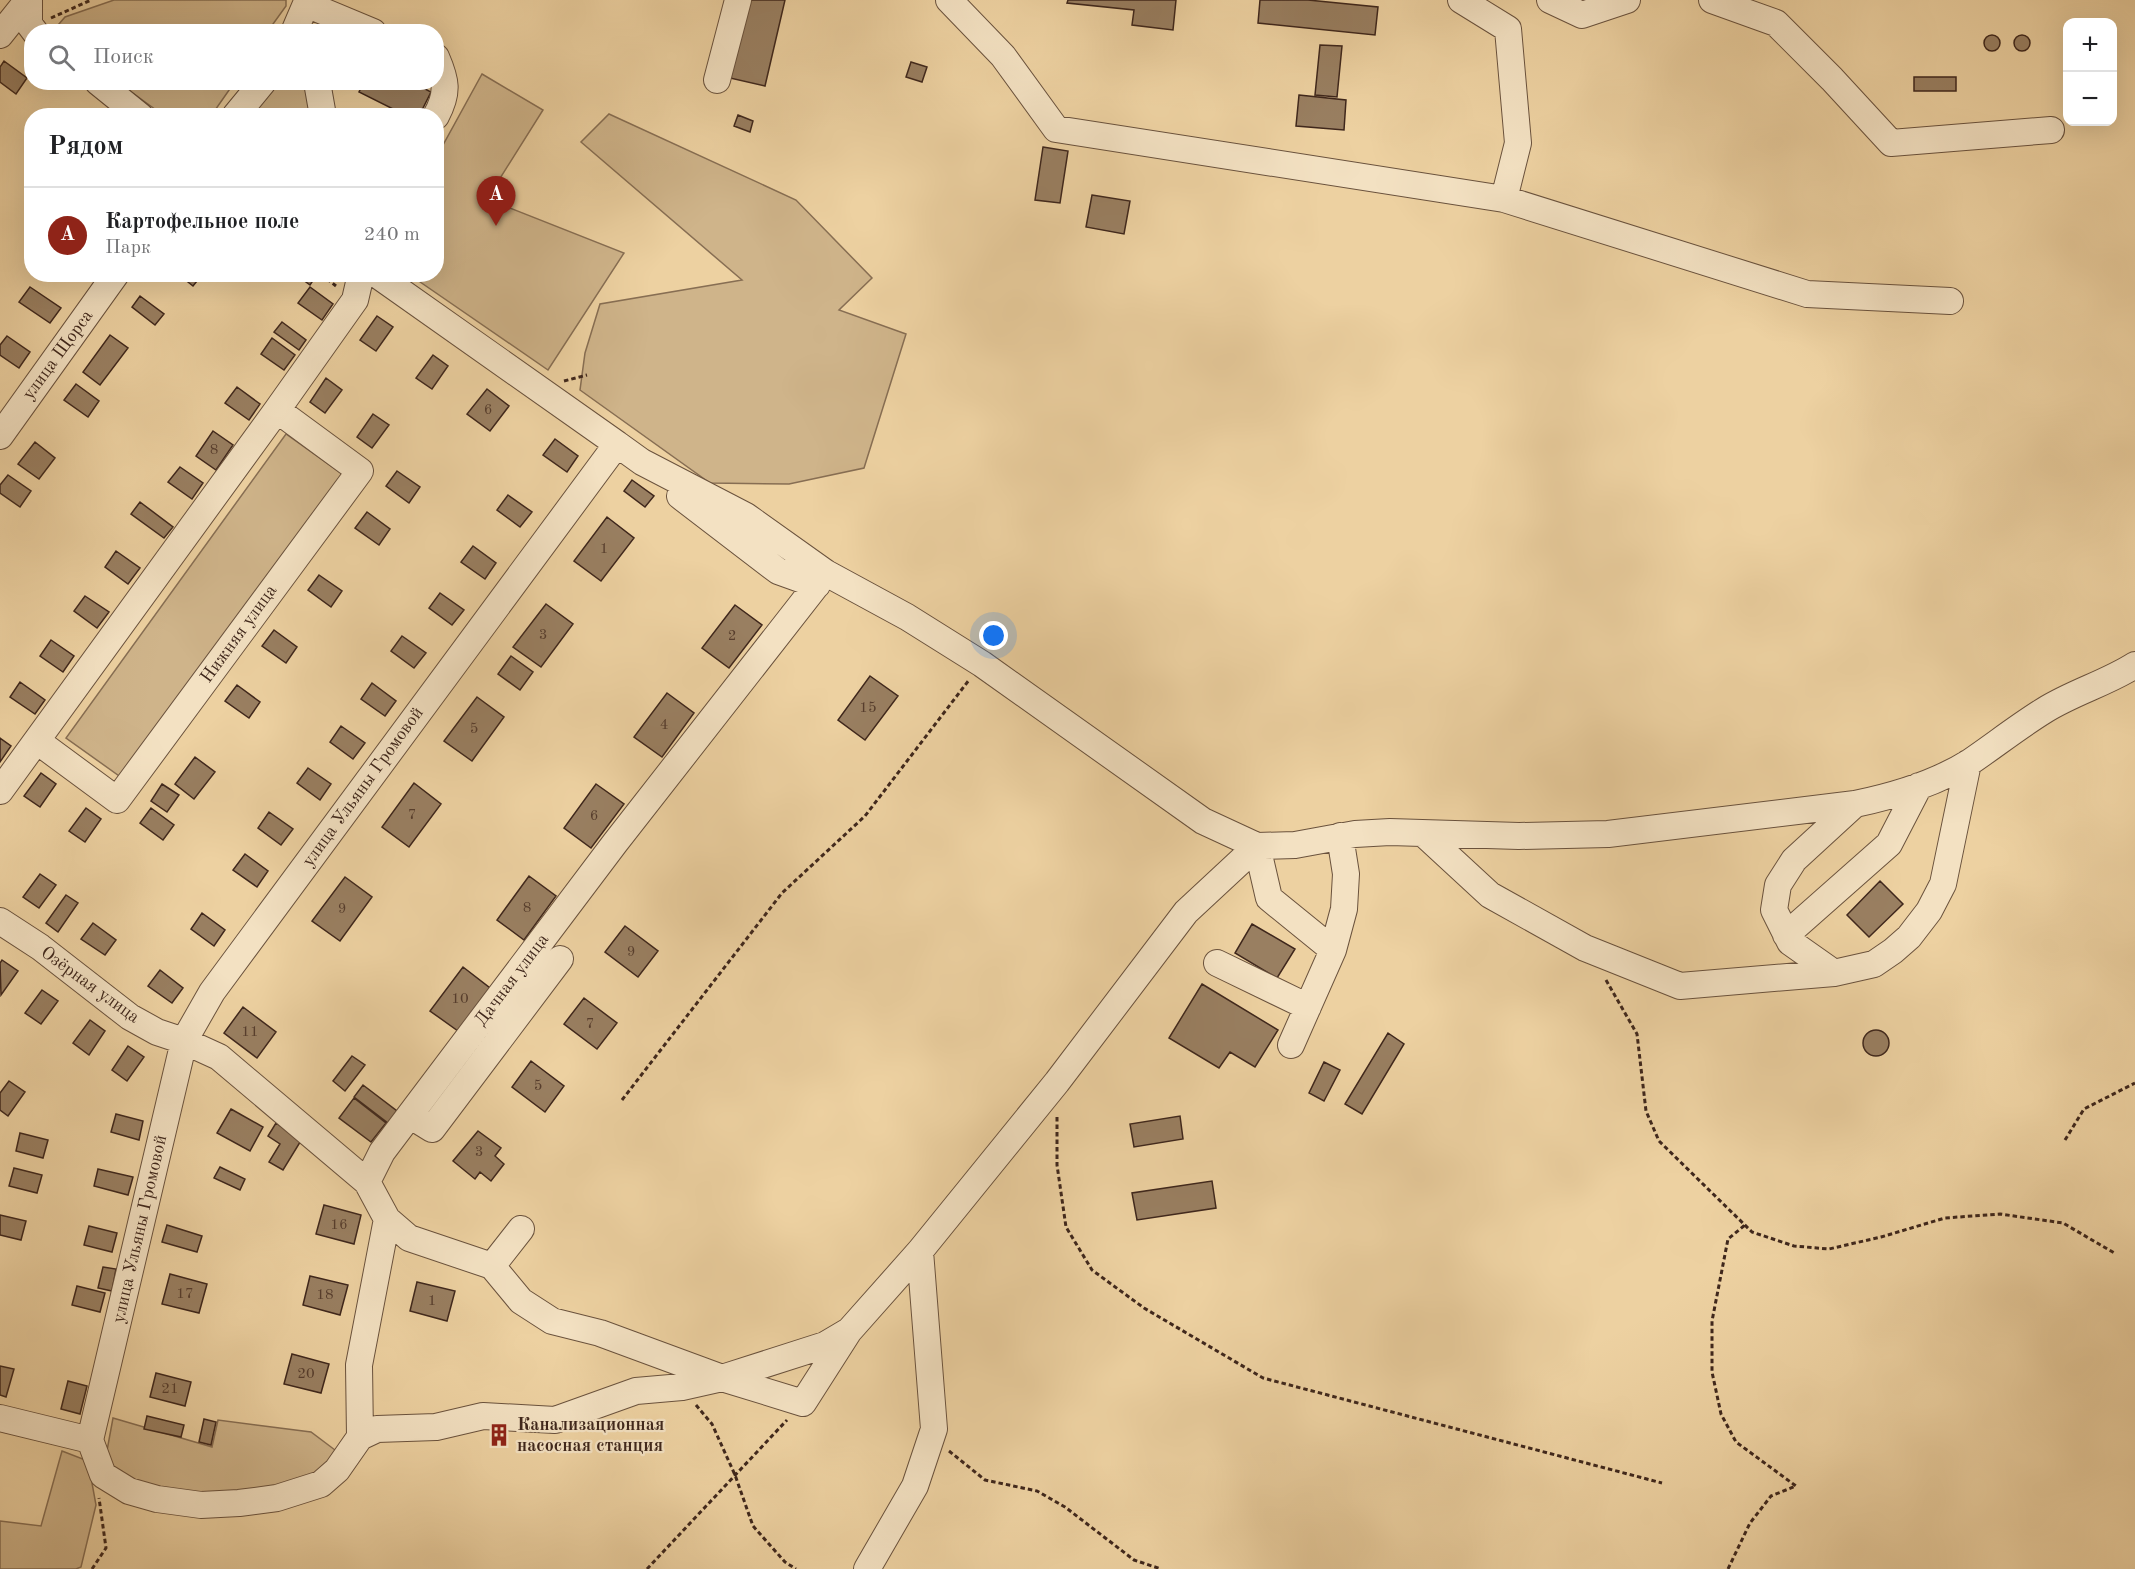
<!DOCTYPE html>
<html lang="ru">
<meta charset="utf-8">
<style>
:root{--surface:#fff;--page:#f2f2f2;--text:#202124;--muted:#757577;--line:#e0e0e0;--accent:#8f2418}
body{margin:0;font-family:"Old Standard TT",serif;background:var(--page);color:var(--text)}
.controls{position:absolute;right:18px;top:18px;display:grid;overflow:hidden;border-radius:12px;box-shadow:0 6px 24px #0002}
.controls button{width:54px;height:54px;display:grid;place-items:center;padding:0;border:0;border-bottom:2px solid var(--line);background:var(--surface);color:var(--text);font:30px sans-serif}
.you{position:absolute;left:994px;top:636px;width:21px;height:21px;margin:-15px;border:4px solid #fff;border-radius:50%;background:#1a73e8;box-shadow:0 0 0 9px #1a73e833}
.badge{display:grid;place-items:center;width:39px;height:39px;border-radius:50%;background:var(--accent);color:#fff;font-size:20px;font-weight:700}
.pin{position:absolute;translate:-50% -50px;filter:drop-shadow(0 2px 3px #0008)}
.pin::after{content:'';position:absolute;top:32px;width:21px;height:18px;background:inherit;clip-path:polygon(0 0,100% 0,50% 100%)}
.list{margin:0;padding:0;list-style:none}
h2{display:flex;justify-content:space-between;align-items:center;height:78px;margin:0;padding:0 24px;font-size:26px}
h2 small{font-size:20px;font-weight:400;color:var(--muted)}
.list li{display:grid;grid-template-columns:39px 1fr auto;gap:18px;align-items:center;box-sizing:border-box;height:96px;padding:0 24px;border-top:2px solid var(--line)}
.list b{display:block;font-size:22px;white-space:nowrap}
.list p{margin:0;font-size:20px;white-space:nowrap;color:var(--muted)}
.list em{font-size:20px;font-style:normal;color:var(--muted)}
.icon{flex:none;width:33px;height:33px;fill:none;stroke:currentColor;stroke-width:2;stroke-linecap:round;stroke-linejoin:round}
.map{position:relative;flex:none;width:2135px;height:1569px;overflow:hidden}
.search{position:absolute;background:var(--surface);box-shadow:0 6px 24px #0002;left:24px;top:24px;width:420px;height:66px;display:flex;align-items:center;gap:15px;box-sizing:border-box;padding:0 21px;border-radius:24px;color:var(--muted);font-size:22px}
.panel{position:absolute;background:var(--surface);box-shadow:0 6px 24px #0002;left:24px;top:108px;width:420px;height:174px;border-radius:24px}
.map>svg:first-child{display:block}
</style>
<div class="map">
<svg width="2135" height="1569" viewBox="0 0 2135 1569">
<rect width="100%" height="100%" fill="#edd1a1"/>
<filter id="stains"><feTurbulence type="fractalNoise" baseFrequency=".00333" numOctaves="4"/><feColorMatrix values="0 0 0 0 .2 0 0 0 0 .09 0 0 0 0 .02 0 0 0 .5 -.17"/></filter>
<radialGradient id="worn" r=".72"><stop offset=".6" stop-color="#630" stop-opacity="0"/><stop offset="1" stop-color="#630" stop-opacity=".3"/></radialGradient>
<!-- green -->
<path fill="#cfb48a" stroke="#876e53" stroke-width="1.5" d="M114,0H286V6L268,31H53L65,17Z
M482,74L543,110L487,199L624,253L548,370L410,275L436,274L437,156Z
M119,83H234L211,116L163,115Z
M270,83H308L314,115L246,116Z
M609,114L796,200L872,278L839,310L906,334L864,468L789,484L710,483L580,390L585,353L600,304L742,280L581,142Z
M286,434L342,474L122,778L66,738Z
M113,1418L212,1447L218,1420L311,1432L335,1450V1463L297,1484L221,1497L125,1481L106,1456Z
M62,1451L88,1461L96,1505L81,1567L76,1569H0V1521L41,1526Z"/>
<!-- building -->
<path fill="#997f61" stroke="#3f271c" stroke-width="1.5" d="M749,0H785L765,86L730,78Z
M1068,0H1176L1173,30L1132,25L1134,10L1067,3Z
M1260,0H1308L1378,7L1375,35L1258,23Z
M2014 43a8 8 0 1 1 16 0a8 8 0 1 1-16 0Z
M1984 43a8 8 0 1 1 16 0a8 8 0 1 1-16 0Z
M1320,45L1342,46L1337,97L1315,95Z
M4,61L27,78L16,94L0,82V67Z
M911,62L927,67L922,82L906,77Z
M1914,77H1956V91H1914Z
M364,82H412L431,92L419,116H407L359,92Z
M1299,95L1346,100L1344,130L1296,126Z
M738,115L753,121L750,132L734,126Z
M1043,147L1068,151L1060,203L1035,200Z
M1092,195L1130,201L1124,234L1086,227Z
M178,274H199L201,276L193,286Z
M295,274H314L316,276L310,285Z
M30,287L61,308L50,323L19,302Z
M310,287L333,304L322,320L298,303Z
M140,296L164,314L155,325L132,307Z
M377,316L393,327L376,351L360,340Z
M282,322L306,340L299,350L274,332Z
M110,335L128,348L100,385L83,372Z
M7,336L30,352L19,368L0,355V345Z
M272,338L295,355L284,370L261,354Z
M433,355L448,366L432,389L416,378Z
M326,378L342,390L325,413L310,402Z
M76,384L99,401L88,417L64,400Z
M237,387L260,404L249,420L225,403Z
M487,389L509,406L490,431L467,414Z
M373,414L389,425L372,448L357,437Z
M213,431L233,445L216,470L196,456Z
M555,439L578,456L567,472L543,455Z
M35,442L55,458L39,479L18,464Z
M180,467L203,483L192,499L168,482Z
M397,471L420,487L409,503L386,486Z
M8,475L31,491L20,507L0,493V485Z
M632,480L654,496L645,507L624,491Z
M508,495L532,512L520,527L497,510Z
M140,502L173,527L164,538L131,514Z
M367,512L390,529L379,545L355,528Z
M607,517L634,538L601,581L574,561Z
M473,546L496,563L485,579L461,562Z
M116,551L140,568L128,584L105,567Z
M319,575L342,591L331,607L308,590Z
M440,593L464,610L452,625L429,608Z
M85,596L109,612L97,628L74,611Z
M546,604L573,624L541,667L513,647Z
M735,605L762,625L729,668L702,648Z
M274,630L297,647L286,663L262,646Z
M402,636L426,653L414,668L391,651Z
M51,640L74,656L63,672L40,656Z
M511,656L533,672L520,690L498,674Z
M870,676L898,696L865,740L838,720Z
M20,682L45,700L35,714L10,697Z
M372,683L396,701L385,716L361,699Z
M237,685L260,702L249,718L225,701Z
M667,693L694,713L662,757L634,737Z
M477,697L504,717L472,761L444,741Z
M341,726L365,743L353,759L330,742Z
M0,738L11,746L0,762Z
M195,757L215,772L194,799L175,784Z
M308,768L331,784L320,800L297,783Z
M41,773L56,784L40,807L24,796Z
M414,783L441,804L409,847L382,827Z
M162,784L179,795L167,812L151,801Z
M596,784L624,804L591,848L564,828Z
M86,808L101,819L85,842L69,831Z
M151,808L174,825L163,840L140,823Z
M269,812L293,829L281,845L258,828Z
M245,854L268,871L257,887L233,870Z
M40,874L56,885L39,908L23,897Z
M529,876L556,896L524,940L497,920Z
M345,877L372,897L340,941L312,921Z
M1880,881L1903,904L1869,937L1847,915Z
M66,895L78,903L58,932L46,923Z
M202,913L225,930L214,946L191,929Z
M93,923L116,940L105,955L81,939Z
M1252,924L1295,949L1277,978L1235,953Z
M625,926L658,951L638,977L605,952Z
M2,960L18,971L1,995L0,963Z
M463,967L490,988L458,1031L430,1011Z
M160,970L183,988L172,1003L148,986Z
M1202,984L1278,1030L1255,1067L1230,1052L1219,1068L1169,1038Z
M42,990L58,1001L41,1024L25,1013Z
M584,998L617,1023L597,1049L564,1024Z
M243,1007L276,1032L257,1058L224,1033Z
M90,1020L105,1031L89,1055L73,1043Z
M1863 1043a13 13 0 1 1 26 0a13 13 0 1 1-26 0Z
M1388,1033L1404,1044L1362,1114L1345,1104Z
M128,1046L144,1057L127,1081L112,1070Z
M352,1056L365,1065L345,1091L333,1081Z
M531,1061L564,1086L545,1112L512,1087Z
M1324,1062L1340,1070L1324,1101L1309,1093Z
M9,1081L25,1092L8,1116L0,1110V1093Z
M363,1085L397,1111L388,1123L354,1097Z
M354,1098L386,1123L371,1142L339,1118Z
M231,1109L263,1127L250,1151L217,1133Z
M116,1114L143,1121L139,1140L111,1132Z
M1180,1116L1183,1139L1134,1147L1130,1124Z
M276,1123L302,1139L283,1170L269,1162L280,1144L268,1136Z
M478,1131L501,1148L495,1156L504,1164L491,1181L480,1172L475,1179L453,1161Z
M20,1133L48,1140L43,1158L16,1151Z
M220,1167L245,1179L240,1190L214,1178Z
M14,1168L42,1175L37,1193L9,1186Z
M98,1169L133,1177L128,1195L94,1186Z
M1212,1181L1216,1208L1137,1220L1132,1193Z
M324,1205L361,1215L354,1244L316,1234Z
M0,1215L26,1221L21,1240L0,1235Z
M167,1225L202,1236L197,1252L162,1242Z
M89,1226L117,1233L112,1252L84,1245Z
M103,1267L116,1269L112,1291L98,1288Z
M170,1274L207,1284L199,1313L162,1304Z
M310,1276L348,1285L340,1315L303,1305Z
M417,1282L455,1291L447,1321L410,1311Z
M77,1286L105,1293L100,1312L72,1305Z
M292,1354L329,1364L321,1393L284,1384Z
M0,1366L14,1369L6,1397L0,1395Z
M156,1373L191,1382L185,1406L150,1397Z
M68,1381L87,1386L80,1414L61,1409Z
M147,1416L184,1425L181,1437L144,1429Z
M204,1419L216,1422L211,1445L199,1442Z"/>
<g fill="none" stroke-linecap="round" stroke-linejoin="round">
<!-- minor casing -->
<g stroke="#6a523d" stroke-width="28">
<path id="minor" d="M29,0V24L35,32
M949,0L1003,56L1056,129L1504,199L1807,294L1950,301
M1461,0L1508,29L1518,143L1504,199
M1550,0L1582,15L1627,0
M1712,0L1776,23L1832,79L1891,143L2051,130
M294,32L306,4L373,32
M0,35L28,0
M717,80L738,0
M98,82L140,116
M317,82L323,116
M235,116L263,82
M436,116C449,92 446,80 436,57
M0,436L116,274
M617,444L642,462L746,516L826,573L907,617L982,664L1203,821L1257,846L1295,845L1355,834L1390,832L1519,836L1608,834L1855,804C1894,796 1935,784 1970,762C1995,745 2019,726 2045,710C2074,692 2107,683 2135,665
M680,496L778,571L817,585
M37,741L117,800L360,471L277,410
M0,791L277,410L355,300L361,274
M1425,835L1490,895L1585,948L1680,986L1834,973L1874,964L1893,951L1909,937L1929,911L1943,884L1968,763
M1257,846L1269,898L1333,950L1291,1045
M0,921L40,947L130,1017L157,1032L184,1041L219,1057L367,1182
M1786,935L1889,844L1919,786
M1333,950L1344,909L1346,874L1340,836
M1217,963L1308,1007
M1834,973L1790,942L1774,910L1778,885L1794,860L1855,804
M411,1116L432,1129L560,959
M387,1219L409,1238L492,1266L521,1301L552,1321L600,1333L722,1378L803,1403L849,1331L920,1251L1057,1082L1186,912L1257,846
M492,1266L521,1229
M0,1418L90,1440
M360,1437L359,1365L387,1219L367,1182L382,1152L615,843L826,573
M90,1440L184,1041L212,992L617,444L376,274
M90,1440L103,1475L129,1491L157,1499L201,1505L239,1503L277,1498L321,1484L337,1470L360,1437L377,1429L436,1427L483,1416L555,1420L636,1391L682,1387L722,1378L825,1345L847,1332
M867,1569L915,1486L934,1429L920,1251"/>
</g>
<!-- path -->
<path stroke="#3f271c" stroke-width="3" stroke-dasharray="4.5 3" stroke-linecap="butt" d="M51,18L91,0
M321,274L336,286
M564,381L587,375
M1606,980L1637,1034L1646,1111L1659,1141L1752,1232L1794,1246L1829,1249L1881,1237L1945,1218L2000,1214L2063,1223L2116,1254
M622,1100L782,893L865,816L969,680
M1057,1117V1165L1066,1227L1092,1270L1144,1308L1263,1378L1662,1483
M2065,1140L2084,1109L2135,1083
M696,1405L712,1424L735,1475L753,1526L785,1562L796,1569
M949,1451L985,1480L1037,1491L1065,1507L1134,1560L1161,1569
M92,1569L106,1548L99,1498
M647,1569L787,1420
M1728,1569L1750,1523L1771,1496L1796,1486L1736,1442L1721,1414L1712,1372V1321L1728,1239L1745,1225"/>
<!-- minor -->
<use href="#minor" stroke="#f3e1c2" stroke-width="26"/>
</g>
<!-- icons -->
<defs>
<g id="building-bare" transform="scale(1.8)"><path d="M-4-6H4V6H1V3H-1V6H-4ZM-2.5-4.3h1.7v1.8h-1.7ZM.8-4.3h1.7v1.8H.8ZM-2.5-1h1.7V.8h-1.7ZM.8-1h1.7V.8H.8Z" fill="#8f2418" stroke="#f3e1c2" stroke-width="2.5" paint-order="stroke"/></g>
</defs>
<g fill-rule="evenodd">
<use href="#building-bare" x="499" y="1435"/>
</g>
<g text-anchor="middle" dominant-baseline="central" stroke-width="4.5" stroke-linejoin="round" paint-order="stroke">
<!-- number labels -->
<g font-size="15" fill="#563d2d">
<text x="488" y="410">6</text>
<text x="214" y="450">8</text>
<text x="604" y="549">1</text>
<text x="543" y="635">3</text>
<text x="732" y="636">2</text>
<text x="868" y="708">15</text>
<text x="664" y="725">4</text>
<text x="474" y="729">5</text>
<text x="412" y="815">7</text>
<text x="594" y="816">6</text>
<text x="527" y="908">8</text>
<text x="342" y="909">9</text>
<text x="631" y="952">9</text>
<text x="460" y="999">10</text>
<text x="590" y="1024">7</text>
<text x="250" y="1032">11</text>
<text x="538" y="1086">5</text>
<text x="479" y="1152">3</text>
<text x="339" y="1225">16</text>
<text x="185" y="1294">17</text>
<text x="325" y="1295">18</text>
<text x="432" y="1301">1</text>
<text x="306" y="1374">20</text>
<text x="170" y="1389">21</text>
</g>
<!-- street labels -->
<g font-size="18" fill="#3f271c" stroke="#f3e1c2">
<text transform="translate(58 355) rotate(-54)">улица Щорса</text>
<text transform="translate(239 634) rotate(-54)">Нижняя улица</text>
<text transform="translate(363 787) rotate(-54)">улица Ульяны Громовой</text>
<text transform="translate(512 980) rotate(-53)">Дачная улица</text>
<text transform="translate(90 985) rotate(36)">Озёрная улица</text>
<text transform="translate(140 1229) rotate(-77)">улица Ульяны Громовой</text>
</g>
<!-- poi labels -->
<g font-size="18" font-weight="bold" fill="#3f271c" stroke="#f3e1c2" text-anchor="start">
<text x="517" y="1425">Канализационная<tspan x="517" dy="21">насосная станция</tspan></text>
</g>
</g>
<rect width="100%" height="100%" filter="url(#stains)"/>
<rect width="100%" height="100%" fill="url(#worn)"/>
</svg>
<div class="controls">
<button>+</button>
<button>−</button>
</div>
<div class="you"></div>
<div class="pin badge" style="left:496px;top:226px">A</div>
<div class="search"><svg class="icon" aria-label="search" viewBox="0 0 24 24"><circle cx="10" cy="10" r="6"/><path d="M15 15l6 6"/></svg>Поиск</div>
<section class="panel">
<h2>Рядом<small></small></h2>
<ul class="list">
<li><span class="badge">A</span><div><b>Картофельное поле</b><p>Парк</p></div><em>240 m</em></li>
</ul>
</section>
</div>
